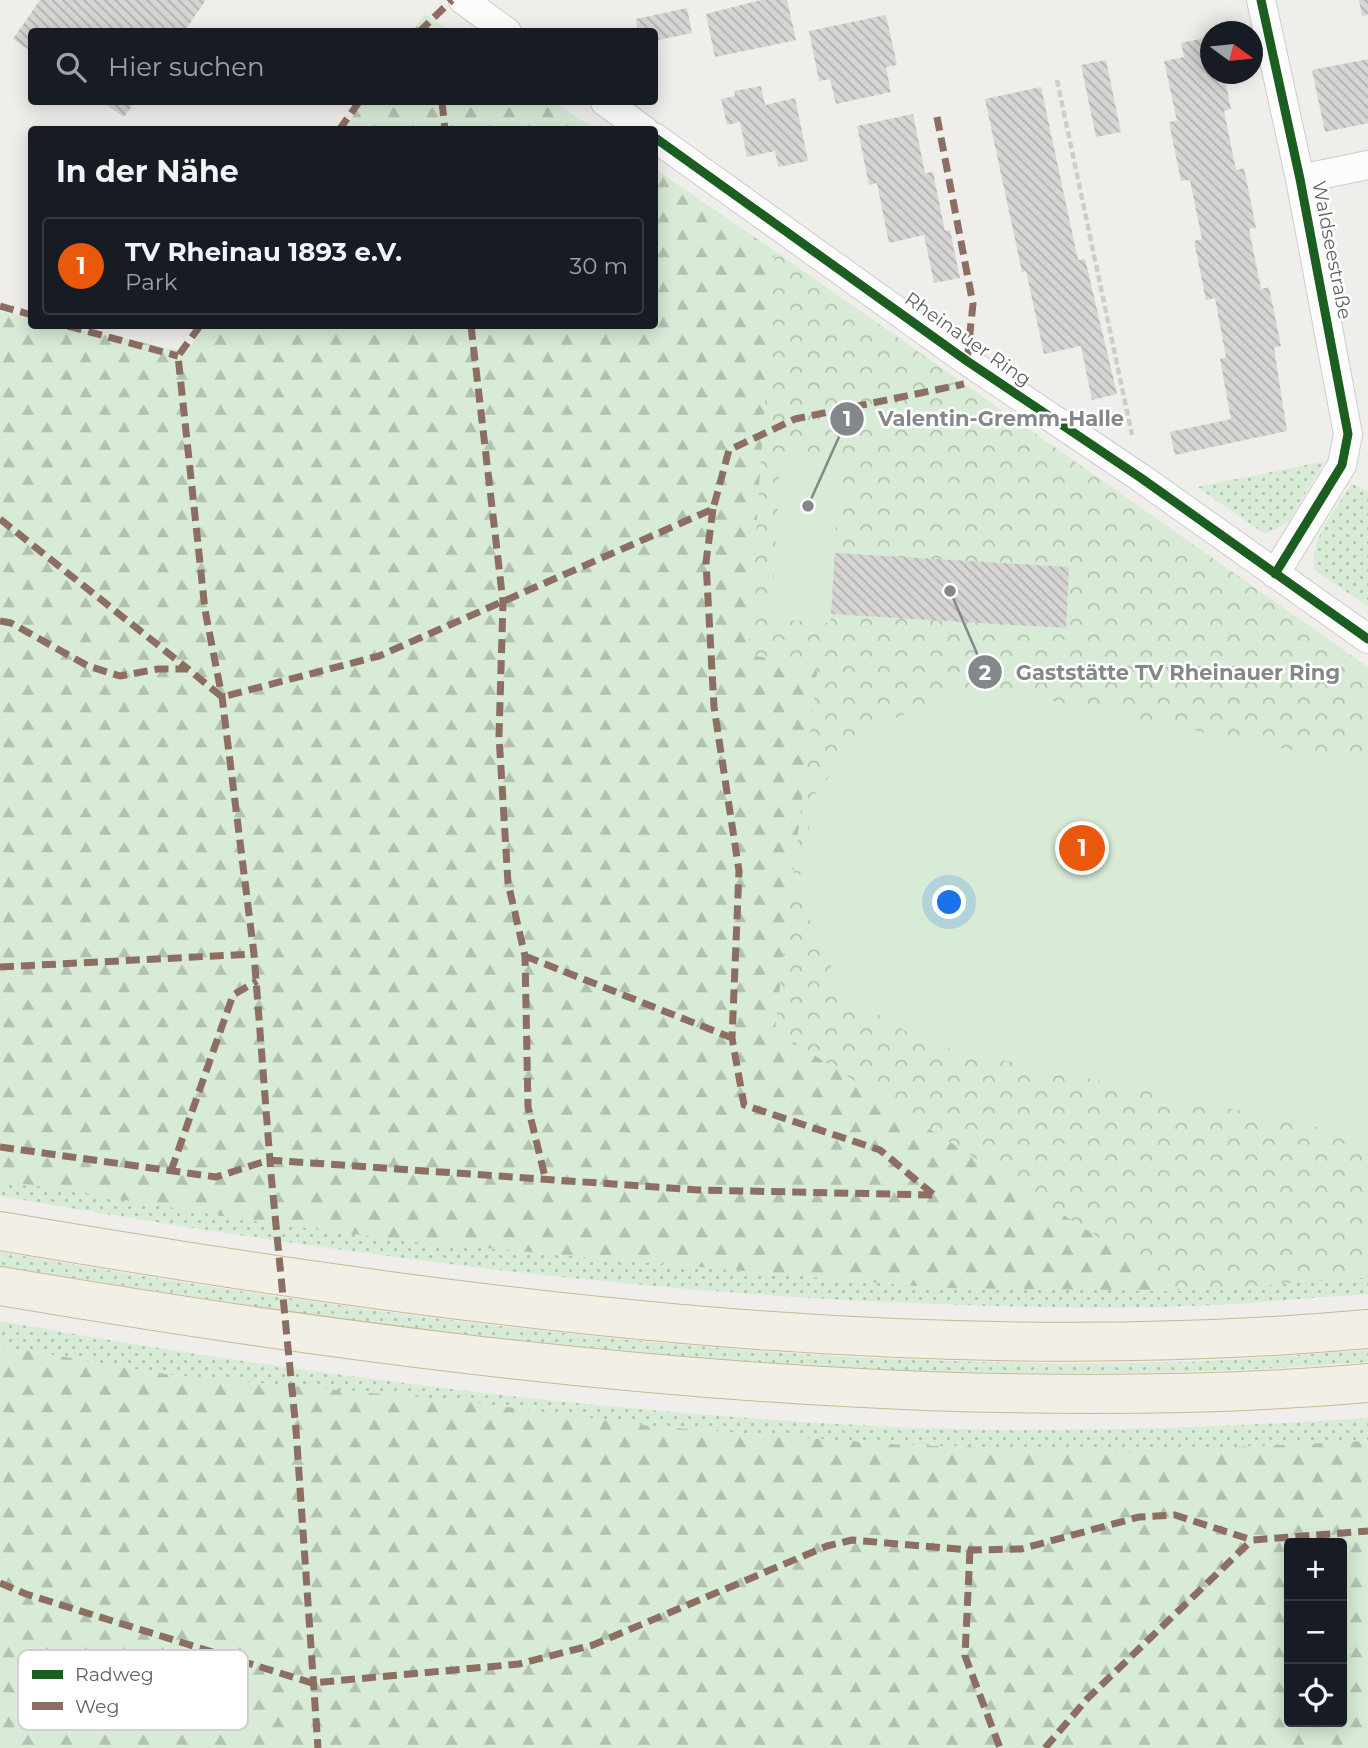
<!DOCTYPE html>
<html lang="de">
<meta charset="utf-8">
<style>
:root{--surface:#171b24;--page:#20242c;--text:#f1f3f6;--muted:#9ea1a6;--line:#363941;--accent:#ea580c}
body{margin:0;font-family:Montserrat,sans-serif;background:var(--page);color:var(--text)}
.controls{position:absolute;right:21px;bottom:21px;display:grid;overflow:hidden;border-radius:7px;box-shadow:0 4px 18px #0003}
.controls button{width:63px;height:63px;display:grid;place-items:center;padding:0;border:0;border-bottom:2px solid var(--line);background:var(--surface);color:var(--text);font:35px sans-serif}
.compass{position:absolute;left:1200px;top:21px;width:63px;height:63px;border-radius:50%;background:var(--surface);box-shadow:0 4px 18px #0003;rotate:105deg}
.you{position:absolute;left:950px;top:903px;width:24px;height:24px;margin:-18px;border:5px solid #fff;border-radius:50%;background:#1a73e8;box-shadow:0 0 0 10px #1a73e833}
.badge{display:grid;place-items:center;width:46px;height:46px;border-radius:50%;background:var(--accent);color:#fff;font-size:23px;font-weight:700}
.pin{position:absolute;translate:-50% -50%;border:4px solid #fff;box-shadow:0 2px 7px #0006}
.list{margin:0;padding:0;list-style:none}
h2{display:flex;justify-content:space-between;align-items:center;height:91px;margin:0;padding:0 28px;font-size:30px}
h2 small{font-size:23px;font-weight:400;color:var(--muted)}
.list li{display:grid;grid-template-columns:46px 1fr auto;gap:21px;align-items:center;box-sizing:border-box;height:98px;margin:0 14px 14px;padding:0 14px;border:2px solid var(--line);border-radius:7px}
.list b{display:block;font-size:26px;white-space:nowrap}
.list p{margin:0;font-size:23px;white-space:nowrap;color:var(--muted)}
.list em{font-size:23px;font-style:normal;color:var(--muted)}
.icon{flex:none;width:38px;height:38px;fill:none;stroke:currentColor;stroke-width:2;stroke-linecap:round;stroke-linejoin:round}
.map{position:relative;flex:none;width:1368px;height:1748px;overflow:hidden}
.search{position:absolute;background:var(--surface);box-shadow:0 4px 18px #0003;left:28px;top:28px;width:630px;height:77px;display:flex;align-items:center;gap:18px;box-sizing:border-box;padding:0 24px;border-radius:7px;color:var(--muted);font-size:26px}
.panel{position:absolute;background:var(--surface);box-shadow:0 4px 18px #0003;left:28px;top:126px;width:630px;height:203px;border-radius:7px}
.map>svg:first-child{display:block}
</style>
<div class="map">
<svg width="1368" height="1748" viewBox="0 0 1368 1748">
<defs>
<pattern id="grass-dots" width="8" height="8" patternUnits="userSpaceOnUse" patternTransform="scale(1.75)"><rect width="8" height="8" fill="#d8ebd6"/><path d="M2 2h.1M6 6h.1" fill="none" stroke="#b2c2b1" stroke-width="1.8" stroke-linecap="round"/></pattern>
<pattern id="forest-firs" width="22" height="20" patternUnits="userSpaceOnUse" patternTransform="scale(1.75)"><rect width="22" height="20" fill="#d8ebd6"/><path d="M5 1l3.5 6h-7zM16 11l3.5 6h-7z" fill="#b2c2b1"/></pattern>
<pattern id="park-crowns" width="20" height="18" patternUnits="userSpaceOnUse" patternTransform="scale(1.75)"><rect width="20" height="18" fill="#d8ebd6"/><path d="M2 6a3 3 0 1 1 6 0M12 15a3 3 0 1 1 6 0" fill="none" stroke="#b2c2b1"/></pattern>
<pattern id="building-back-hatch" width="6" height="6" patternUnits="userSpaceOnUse" patternTransform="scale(1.75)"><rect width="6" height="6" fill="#d6d5d3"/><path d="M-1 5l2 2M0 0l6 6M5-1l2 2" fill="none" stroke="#b1b0af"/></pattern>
</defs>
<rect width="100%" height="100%" fill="#efeeea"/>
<!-- grass -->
<path fill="url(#grass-dots)" d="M1325,461L1288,522L1265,534L1197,487Z
M1352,484L1368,491V606L1314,570C1310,537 1335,510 1352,484Z
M0,1180L415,1242L938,1288L1182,1291L1368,1277V1294C1308,1298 1248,1304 1189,1306C1088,1310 986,1306 885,1302C587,1288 293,1247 0,1196Z
M0,1252C389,1319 786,1372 1182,1362C1244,1360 1306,1354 1368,1350V1362C1118,1382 867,1375 618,1352C416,1334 216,1300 16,1269L0,1266Z
M0,1321C296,1374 598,1413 898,1427C1055,1434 1212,1428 1368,1418V1441L1128,1452L904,1445L650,1426L462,1401L171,1375L0,1346Z"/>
<!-- forest -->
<path fill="url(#forest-firs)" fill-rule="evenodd" d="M425,14L451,31H413Z
M363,102H554L595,129H344Z
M655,169L775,251L748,655L818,664L787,929L847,1012L1368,1277L1182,1291L938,1288L415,1242L260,1222L0,1180V311L31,318L32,326H66L186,352L205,326H654Z
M0,1346L171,1375L462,1401L650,1426L904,1445L1128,1452L1368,1441V1748H0ZM1342,1543V1722H1289V1543Z"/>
<!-- park -->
<path fill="url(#park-crowns)" d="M775,251L1368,667V1277L1182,1291L775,1030L818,665L748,655Z"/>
<!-- pitch -->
<path fill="#d8ebd6" d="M781,455L840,459L830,623L771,619Z
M975,685L1368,766V1138L927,1044L844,994L797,892L816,791L878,725Z"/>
<!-- building -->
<path fill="url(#building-back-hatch)" d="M40,0H206L184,32H32V52L13,39Z
M761,0H787L796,40L715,57L706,14Z
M1359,0H1368V15L1362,16Z
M687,8L692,33L654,41V32H638L636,19Z
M886,15L897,65L886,67L891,92L836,104L830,79L819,81L809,31Z
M1210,37V74H1224L1231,109L1224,111L1236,170L1244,168L1256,228L1249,229L1261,289L1269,287L1281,346L1274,348L1287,431L1175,455L1170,432L1231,419L1220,359L1226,357L1215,298L1206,300L1194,241L1202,239L1190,180L1181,181L1169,122L1177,121L1164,61L1184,57L1181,43Z
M1368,59V123L1325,132L1312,70Z
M1106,60L1121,132L1096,137L1081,65Z
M761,86L765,105L795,98L808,161L778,167L775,151L747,157L740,122L727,125L721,99L735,96L734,91Z
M1041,87L1078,260L1085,259L1117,394L1092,400L1081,346L1044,354L1026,271L1022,272L985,99Z
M102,102H135L124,117Z
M913,114L925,173L933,172L945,231L950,230L960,278L934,283L924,235L889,243L877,183L869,185L857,126Z
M835,553L1069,567L1066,628L831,614Z"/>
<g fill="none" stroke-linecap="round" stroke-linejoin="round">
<!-- minor casing -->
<g stroke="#cbcccc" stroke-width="30">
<path id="minor" d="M463,0L507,32
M1261,0L1300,179L1348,434L1342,465L1275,574
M605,102L644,130
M654,137L967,361L1141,478L1368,639
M1300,179L1368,165"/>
</g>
<!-- trunk casing -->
<g stroke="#c8b996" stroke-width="40">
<path id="trunk" d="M0,1231C450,1307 911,1370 1368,1329
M0,1286C307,1338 614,1379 926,1391C1073,1396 1221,1396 1368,1383"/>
</g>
<!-- path -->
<path stroke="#cacfcc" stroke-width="4.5" stroke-dasharray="7 3.5" stroke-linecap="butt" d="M1057,80L1132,435"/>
<!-- minor -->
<use href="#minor" stroke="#fdfcfc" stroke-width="28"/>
<!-- trunk -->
<use href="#trunk" stroke="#f2f0e6" stroke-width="38"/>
<!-- quiet -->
<path stroke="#8d6e63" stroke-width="7" stroke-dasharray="14 7" stroke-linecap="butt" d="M419,32L452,0
M442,102L445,130
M937,117L973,304L967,361
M339,130L359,102
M0,306L32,315
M68,326L178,356
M200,326L178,356L205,610L222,697L254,954L271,1174L296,1430L318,1748
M471,326L503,602L499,736L508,883L525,956L528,1107L545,1177
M713,509L706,562L714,707L739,871L732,1038L744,1105L880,1150L934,1195
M0,519L188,669
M0,621L11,623L88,666L120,676L158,669H188L222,697L379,656L713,509L729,450L795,419L964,384
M525,956L732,1038
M0,967L254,954
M0,1147L216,1177L269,1160L699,1190L934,1195
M171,1171L233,995L257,981
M970,1550L965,1656L1000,1748
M0,1583L26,1594L312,1683L519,1664L593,1645L827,1546L852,1540L970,1550L1021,1549L1139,1517L1175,1515L1252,1540L1368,1531
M1045,1748L1087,1699L1252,1540"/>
<!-- cycleway casing -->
<g stroke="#fff" stroke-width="13">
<path id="cycleway" d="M1261,0L1300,179L1348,434L1342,465L1275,574
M654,137L967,361L1141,478L1368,639"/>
</g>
<!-- cycleway -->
<use href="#cycleway" stroke="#1b5e20" stroke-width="9"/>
</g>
<g text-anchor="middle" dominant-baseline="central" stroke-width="5" stroke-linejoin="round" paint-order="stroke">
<!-- street labels -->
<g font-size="19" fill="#5f6368" stroke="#fff">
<text transform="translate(1332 250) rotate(79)">Waldseestraße</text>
<text transform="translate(968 339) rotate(35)">Rheinauer Ring</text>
</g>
</g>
<!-- legend -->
<rect x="18" y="1650" width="230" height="80" rx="10" fill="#fff" stroke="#cfd0d2" stroke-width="2"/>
<rect x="32" y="1670" width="31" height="9" fill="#1b5e20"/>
<rect x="32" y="1702" width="31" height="8" fill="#8d6e63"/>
<g font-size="19" fill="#5f6368">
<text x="75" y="1681">Radweg</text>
<text x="75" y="1713">Weg</text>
</g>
<!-- callouts -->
<path fill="none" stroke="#84888a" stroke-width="2.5" d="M808 506L847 419M950 591L985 672"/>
<g fill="#84888a" stroke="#fff" stroke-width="2.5">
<circle cx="808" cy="506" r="7"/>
<circle cx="950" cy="591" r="7"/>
<circle cx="847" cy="419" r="18"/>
<circle cx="985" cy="672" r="18"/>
</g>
<g font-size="21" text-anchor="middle" font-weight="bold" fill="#fff">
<text x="847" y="426">1</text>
<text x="985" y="680">2</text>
</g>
<g font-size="21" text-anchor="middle" font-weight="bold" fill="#84888a" stroke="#fff" stroke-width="5" stroke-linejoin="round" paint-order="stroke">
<text x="1001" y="426">Valentin-Gremm-Halle</text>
<text x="1178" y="680">Gaststätte TV Rheinauer Ring</text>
</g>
</svg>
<div class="controls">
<button>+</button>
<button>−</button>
<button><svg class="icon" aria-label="locate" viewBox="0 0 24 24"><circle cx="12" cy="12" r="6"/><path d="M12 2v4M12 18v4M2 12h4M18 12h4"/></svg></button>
</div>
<svg class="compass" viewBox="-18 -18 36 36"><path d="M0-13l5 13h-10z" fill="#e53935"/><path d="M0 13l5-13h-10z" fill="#9ea1a6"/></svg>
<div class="you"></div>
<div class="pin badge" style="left:1082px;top:848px">1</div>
<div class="search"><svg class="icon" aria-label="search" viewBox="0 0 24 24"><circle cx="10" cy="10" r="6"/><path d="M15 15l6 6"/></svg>Hier suchen</div>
<section class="panel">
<h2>In der Nähe<small></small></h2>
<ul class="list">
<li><span class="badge">1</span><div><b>TV Rheinau 1893 e.V.</b><p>Park</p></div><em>30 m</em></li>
</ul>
</section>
</div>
